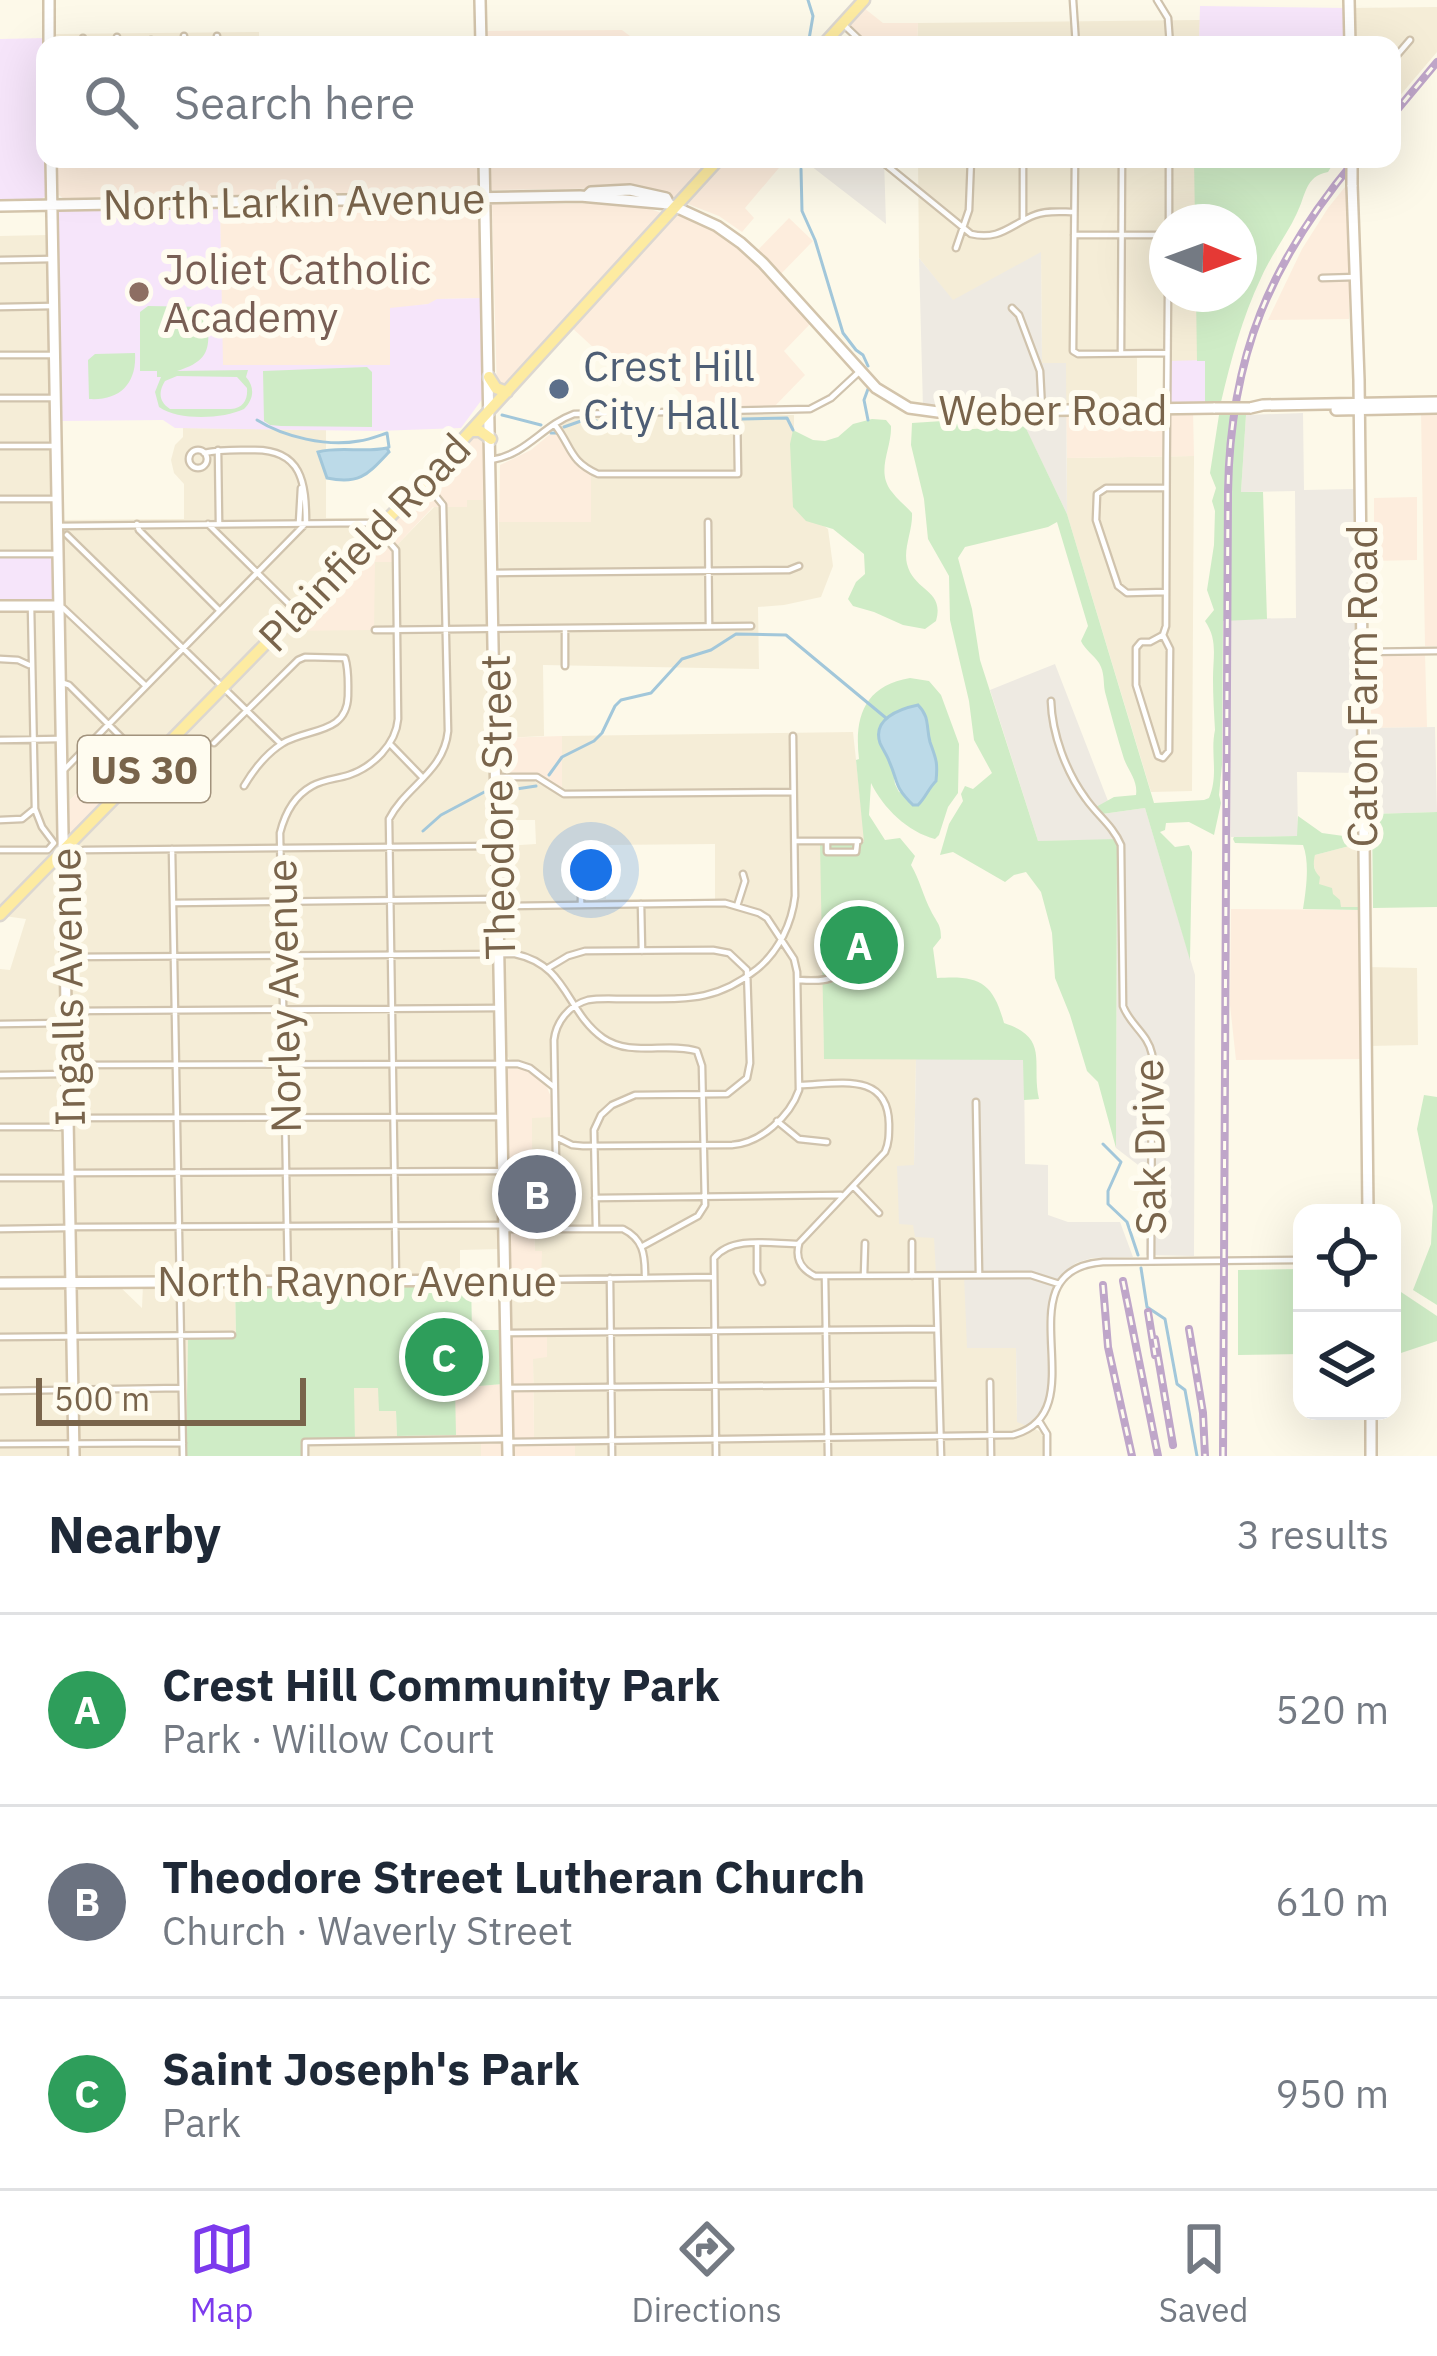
<!DOCTYPE html>
<meta charset="utf-8">
<style>
:root{--surface:#fff;--page:#f6f6f7;--text:#1f2937;--muted:#747a83;--line:#e0e1e3;--accent:#7c3aed}
body{margin:0;font-family:"IBM Plex Sans",sans-serif;background:var(--page);color:var(--text)}
.controls{position:absolute;right:36px;bottom:36px;display:grid;overflow:hidden;border-radius:24px;box-shadow:0 12px 48px #0002}
.controls button{width:108px;height:108px;display:grid;place-items:center;padding:0;border:0;border-bottom:3px solid var(--line);background:var(--surface);color:var(--text);font:60px sans-serif}
.compass{position:absolute;left:1149px;top:204px;width:108px;height:108px;border-radius:50%;background:var(--surface);box-shadow:0 12px 48px #0002;rotate:91deg}
.scale{position:absolute;left:36px;bottom:30px;width:270px;box-sizing:border-box;padding-left:12px;border:6px solid #79644b;border-top:0;font-size:33px;line-height:42px;white-space:nowrap;color:#79644b;-webkit-text-stroke:9px #fffcf0;paint-order:stroke}
.you{position:absolute;left:591px;top:870px;width:42px;height:42px;margin:-30px;border:9px solid #fff;border-radius:50%;background:#1a73e8;box-shadow:0 0 0 18px #1a73e833}
.badge{display:grid;place-items:center;width:78px;height:78px;border-radius:50%;background:var(--accent);color:#fff;font-size:39px;font-weight:700}
.pin{position:absolute;translate:-50% -50%;border:6px solid #fff;box-shadow:0 3px 12px #0006}
.list{margin:0;padding:0;list-style:none}
h2{display:flex;justify-content:space-between;align-items:center;height:156px;margin:0;padding:0 48px;font-size:51px}
h2 small{font-size:39px;font-weight:400;color:var(--muted)}
.list li{display:grid;grid-template-columns:78px 1fr auto;gap:36px;align-items:center;box-sizing:border-box;height:192px;padding:0 48px;border-top:3px solid var(--line)}
.list b{display:block;font-size:45px;white-space:nowrap}
.list p{margin:0;font-size:39px;white-space:nowrap;color:var(--muted)}
.list em{font-size:39px;font-style:normal;color:var(--muted)}
.icon{flex:none;width:66px;height:66px;fill:none;stroke:currentColor;stroke-width:2;stroke-linecap:round;stroke-linejoin:round}
.map{position:relative;flex:none;width:1437px;height:1456px;overflow:hidden}
.search{position:absolute;background:var(--surface);box-shadow:0 12px 48px #0002;left:36px;right:36px;top:36px;height:132px;display:flex;align-items:center;gap:30px;box-sizing:border-box;padding:0 42px;border-radius:24px;color:var(--muted);font-size:45px}
.sheet{height:732px;background:var(--surface)}
nav{display:flex;justify-content:space-around;align-items:center;box-sizing:border-box;height:168px;border-top:3px solid var(--line);background:var(--surface);font-size:33px;color:var(--muted)}
nav a{display:grid;justify-items:center;gap:6px}
nav .on{color:var(--accent)}
.map>svg:first-child{display:block}
</style>
<div class="map">
<svg width="1437" height="1456" viewBox="0 0 1437 1456">
<rect width="100%" height="100%" fill="#fdf9e9"/>
<!-- residential -->
<path fill="#f5edd7" fill-rule="evenodd" d="M1437,7V52L1392,105V45H1353L1352,8Z
M1200,20L1199,45H917L918,23Z
M259,32V45H54L53,34Z
M918,159H1199L1198,222H1167V294H1197V361H1168V355L1137,354V409H1066L1042,363L1041,253L953,301L919,258Z
M48,235L55,599L0,603V236Z
M585,413L794,415V503L828,529L833,566L821,597L784,605L758,607L759,669L543,665L544,736L501,738L499,522H590L579,457L561,425Z
M183,428L326,430V518H366L376,524L147,759L128,742L67,803L60,520L184,519V484L174,473L171,460L175,445L183,437Z
M1194,456L1192,791L1151,792L1067,514V458Z
M467,500H488L501,1249L460,1250V1275L77,1277L69,851L282,631L397,545L434,507H466Z
M0,609L55,610L59,845L0,908Z
M853,732L865,843H821L824,1058H916L914,1166H898L914,1225L934,1237L1016,1348L1017,1421L1050,1436V1456H575L574,1438L534,1439L533,1358L510,1332V1297L525,1281L541,1251H535L534,1227L508,1226V1165L532,1164V1117L553,1116L552,1080L532,1065L509,1059L506,1054L502,846L536,844L535,820H502V783L508,780H532L560,795L562,790V736ZM715,844V899H606L608,845Z
M1357,844L1360,907H1341L1319,884L1313,862L1315,855Z
M55,865L59,867L68,1276L0,1278V969L10,970L26,919L4,916Z
M1367,967L1417,968L1418,1045L1369,1046Z
M221,1283H235L236,1337L188,1338L186,1456H78L76,1287L117,1284L142,1308L143,1284H184V1297L221,1295Z
M0,1285L67,1286L71,1456H0Z
M353,1387L379,1388L396,1410L397,1436L456,1435L455,1441H481V1456H302V1439H355Z"/>
<!-- commercial -->
<path fill="#fdeddd" d="M864,8L883,23H918L917,45H870L847,26Z
M622,30L642,45H486V31Z
M55,159H479V186L473,193L64,199L56,193Z
M490,159H717L679,201L632,188L491,190Z
M729,159H780L784,162L745,208L754,218L742,232L719,216L688,204Z
M1349,182V319L1268,320L1302,249L1328,208Z
M632,203L662,213L497,394L492,204Z
M476,204L480,212L482,298L438,299L429,304L390,309L391,365H222L220,208Z
M676,209L700,218L754,254L789,218L813,241L776,279L813,321L784,351L805,375L771,410L699,411L641,356L622,374L569,325Z
M1193,410L1194,456L1067,458L1066,411Z
M1437,411V646H1425L1421,412Z
M561,425L579,457L591,467V522H499L500,465L531,450Z
M479,432H487L488,500H467V507H433L397,545L395,562H375L374,630L282,631Z
M1417,497V560L1374,561V498Z
M1371,653H1425L1427,727L1371,728Z
M562,736V790L536,774L503,772L501,738Z
M128,742L147,759L73,834L68,833L67,803Z
M1231,909L1361,910L1364,1059L1236,1060L1230,1005Z
M512,1065L527,1068L544,1081L553,1101V1117L532,1118V1164L508,1165L506,1070Z
M508,1226H534L535,1251H542L541,1281H525L524,1297H510Z
M547,1331V1357L533,1359L534,1438H575V1456H511L510,1332Z
M503,1384L504,1456H481V1441H455V1388Z"/>
<!-- industrial -->
<path fill="#eeeae2" d="M802,159H884L886,224Z
M1041,252L1042,363H1066L1067,514L1016,408H923L919,258L953,300Z
M1303,413L1304,490L1355,489L1359,773L1297,772L1298,836L1231,837L1229,619L1296,618L1295,491L1241,492L1246,415Z
M1055,664L1108,801L1097,807L1102,814L1145,808L1195,975L1194,1256L1146,1255V1171L1116,1148L1117,840L1038,841L990,690Z
M1435,727L1437,812L1372,814L1371,728Z
M916,1058L1024,1060L1025,1164L1048,1165V1215L1068,1222H1120L1133,1257L1092,1258L1076,1263L1062,1274L1051,1292L1046,1319L1049,1392L1043,1412L1027,1426L1017,1422L1016,1348H967L964,1275L936,1274L934,1238L915,1237L913,1225L899,1224L897,1166L914,1165Z"/>
<!-- education -->
<path fill="#f6e5fa" d="M1200,6L1346,8L1347,45H1199Z
M46,38L47,195L40,200L0,201V39Z
M220,207L223,365H390V308L428,304L437,299L482,298L483,398L461,428L377,431L175,428L163,420L60,421L58,212L65,210Z
M1205,360V407L1169,408L1168,361Z
M0,556H54L55,603H0Z"/>
<!-- green -->
<path fill="#cfecc6" fill-rule="evenodd" d="M1194,159H1336L1328,172C1305,176 1306,195 1297,213C1287,235 1271,255 1261,278C1242,318 1231,360 1221,402L1205,403V361H1197L1196,294H1239V222H1195Z
M148,306L207,307C208,343 216,359 177,371L248,370L246,377C255,387 254,399 244,409C223,419 179,421 159,407L155,392L161,377H157V371H140V312ZM177,376L237,377L247,388C248,400 243,408 231,409H170C159,402 158,392 165,381Z
M135,353C137,383 120,401 89,399L88,360L95,354Z
M367,367L372,372V427L281,426L270,425L264,421L263,371Z
M1219,415H1246L1241,492H1263L1267,619L1223,621L1222,765L1219,795L1221,803L1214,835L1189,822L1166,823L1165,830L1160,832L1175,847L1189,845L1192,852L1190,960L1145,808L1102,814L1096,807L1114,797L1136,795C1138,781 1129,772 1124,759C1117,737 1111,714 1105,692C1103,682 1105,673 1099,663C1094,655 1085,650 1081,641L1088,626L1057,522L1048,527L965,547L958,558L972,609L980,660L1038,841L1117,839L1116,1148L1098,1082L1087,1071L1070,1015L1055,978L1052,933L1041,892L1026,872L1014,875L1005,882L953,852L940,855L949,824L963,801L961,794L965,786L973,789L992,773L974,740L969,701L950,620L949,576L928,539L924,499L911,445L912,423L958,420L964,429C981,430 994,426 1010,429L1016,420L1023,422L1067,514L1154,803L1204,800L1209,798C1219,775 1210,753 1215,730C1214,713 1213,696 1213,679C1213,656 1218,640 1205,621L1214,610L1207,590L1214,545L1215,511L1212,501L1216,488L1210,473Z
M872,419L886,420L891,426C892,449 875,471 892,492C898,500 906,506 912,513C913,530 903,548 907,564C914,592 945,589 936,621L925,629L903,625L874,612L853,606L848,599L856,582L865,574L864,554L833,529L806,521L793,507L790,444L793,430L813,440L825,441L838,437L853,424Z
M910,678L929,681L941,695L959,744L958,793L948,807L939,835L935,839C908,832 883,808 871,783L869,815L885,840L900,838L915,856L911,865C920,880 923,896 931,911C937,923 941,924 941,938L933,948L937,978C979,975 993,982 1004,1023C1050,1038 1031,1063 1039,1099L1024,1100L1023,1060L824,1059L820,843L864,842L856,760L859,759C854,717 864,686 910,678ZM916,705L921,707L928,720L929,738L935,754L925,797L899,792L895,784L892,764L883,750L886,718Z
M1437,812V907L1373,908L1372,814Z
M1298,816L1322,833L1358,838L1357,844L1315,855C1313,864 1313,870 1320,877L1319,884L1332,888L1333,894L1340,900L1341,907H1360L1361,910L1303,909C1306,890 1310,863 1303,845L1235,843L1233,839L1234,837L1297,836Z
M1424,1095L1437,1097V1305L1413,1290L1431,1244L1433,1206L1417,1129Z
M1302,1269V1354L1238,1355V1270Z
M471,1282L472,1330H501L503,1384L455,1388L456,1435L397,1436L396,1411H379L378,1388H354L355,1439H303L302,1456H186L188,1337L236,1336L235,1283Z
M1392,1286L1437,1316V1341L1392,1356Z"/>
<!-- water -->
<path fill="#bcdae8" stroke="#a2c7da" stroke-width="3" d="M387,448L389,452C368,474 360,485 327,478L318,452C340,446 364,453 387,448Z
M918,705C930,717 926,727 930,742C936,759 938,762 936,781C928,789 926,797 918,805H913C893,785 899,783 889,761C888,757 882,748 880,743C872,719 899,709 918,705Z"/>
<g fill="none" stroke-linecap="round" stroke-linejoin="round">
<!-- stream -->
<path stroke="#a2c7da" stroke-width="3" d="M808,45L813,16L808,0
M801,169L802,211L815,240L843,333L856,350L863,355L868,366
M868,389L864,400L868,420
M502,415L541,425
M742,419L787,418L793,430
M257,420C284,437 327,447 359,441C368,440 378,436 387,433L389,447
M667,420L734,419
M619,421L639,420
M564,427L581,421H597
M551,433H557
M549,775L562,757L594,741L602,733L615,706L621,700L651,693L682,659L711,650L736,634L786,635L886,718
M510,790L536,786
M423,831L441,815L490,789
M1103,1144L1121,1162L1108,1191V1204L1127,1222L1138,1255
M1141,1268L1147,1307L1165,1319L1177,1384L1185,1390L1197,1456"/>
<!-- street casing -->
<g stroke="#d0c3ad" stroke-width="9">
<path id="street" d="M1073,0L1076,45
M1157,0L1168,18L1170,45
M843,24L865,45
M184,36V45
M217,36V45
M83,38V45
M151,40V45
M117,45V37
M1392,61L1410,40
M879,159L971,234C1000,241 1011,224 1035,215C1047,210 1062,212 1074,212
M1075,159L1073,351L1078,354L1167,353
M1023,219V159
M1169,222V159
M1074,235H1167
M956,248L969,210L971,159
M0,260L53,259
M1322,278L1356,277
M0,307L53,306
M1012,308L1019,315L1040,371L1042,410
M1121,351L1122,159
M0,355H54
M0,398H54
M555,425C572,447 569,461 598,474H738L737,411
M0,446H54
M218,450L219,522
M189 459a9 9 0 1 1 18 0a9 9 0 1 1-18 0Z
M491,460C526,455 543,425 574,414L810,409L831,398L859,372
M1164,488H1106L1097,494L1096,520L1118,586L1127,593L1166,592
M0,499H54
M708,522L709,626
M299,523L301,488
M137,524L139,530L219,610
M208,524L294,609
M57,526L368,523L373,524L396,550L398,719C396,744 373,767 349,775C337,779 324,779 312,786C294,796 285,813 280,833L288,1281
M67,535L281,744
M0,554H54
M493,573L789,570L799,566
M63,608L146,686
M565,629V666
M375,630L751,626
M1163,635L1166,626C1166,515 1167,405 1168,294
M1163,635L1170,649L1169,751L1163,758L1158,756L1136,685V648L1141,642H1150Z
M1361,652L1437,651
M0,659L18,660L29,665
M60,682L69,685L148,764
M1051,701C1052,734 1066,772 1086,799C1098,816 1113,826 1121,845L1123,1006C1130,1025 1148,1034 1152,1054L1151,1261
M0,740L60,739
M214,743L298,660L305,657L345,658C349,670 348,683 348,696C347,734 309,728 283,743C267,753 254,769 244,786
M390,744L423,778
M63,771L306,523C306,483 302,449 253,450C236,450 221,449 204,453
M497,777H537L564,794L792,792
M0,820L22,819L33,810
M795,841H859
M827,841V852H856L857,843
M172,849L183,1456
M0,850H48L54,843L42,827L35,809L31,606
M77,854L84,850L496,846
M173,903L497,899
M581,904V872
M641,904L642,951
M499,906L725,903L759,913L767,918L794,959L797,972L799,1090C790,1116 761,1143 732,1145L583,1146L572,1145L556,1137
M737,906L745,881L743,874
M66,957L515,954C568,965 566,1012 603,1038C630,1057 667,1042 697,1051L702,1066L705,1205L698,1216L643,1246
M548,968L568,956L585,951L713,950L729,953L747,970L750,1063L747,1078L727,1094L635,1095L612,1105L601,1115L594,1130L596,1229
M798,980C829,982 846,981 842,945
M67,1011L499,1008
M0,1024L66,1023
M69,1065L518,1064L530,1068L554,1087
M0,1075L66,1074
M976,1102L979,1274
M69,1118L501,1117
M777,1121L799,1139L827,1142
M0,1127H66
M503,1167H548L556,1160L554,1040C556,1022 569,1005 588,1000C599,998 614,999 625,999C680,998 712,1005 757,969C779,951 792,923 795,896L793,736
M70,1173L502,1171
M0,1178H66
M853,1186L879,1213
M595,1198L841,1195
M71,1227L503,1225
M0,1229L66,1228
M504,1229H623C643,1239 645,1254 645,1275
M912,1242V1276
M799,1243L885,1152C889,1143 889,1135 889,1124C888,1071 838,1084 800,1085
M757,1244V1272L762,1282
M799,1244C795,1259 801,1269 815,1276L1031,1275L1059,1284
M825,1276L828,1456
M864,1276L865,1243
M936,1276L941,1456
M610,1278L612,1456
M396,1280L389,819C406,786 444,772 448,731L443,505L426,484
M509,1280L713,1277
M506,1333L937,1329
M0,1337L232,1335
M990,1382L991,1456
M507,1388L938,1384
M0,1391L180,1388
M1039,1421L1047,1434V1456
M511,1442L1013,1435C1101,1412 997,1270 1103,1262L1302,1260
M0,1444L183,1443
M305,1456V1442L507,1439
M716,1456L714,1258C732,1235 772,1244 799,1244"/>
</g>
<!-- secondary casing -->
<g stroke="#d3c4ab" stroke-width="14">
<path id="secondary" d="M49,0V45
M480,0L481,45
M1349,0L1350,45
M51,159L74,1456
M484,159L508,1456
M1352,185L1359,380L1368,1213
M587,196L591,192L630,190L666,198L669,204L717,226L741,243L763,263L876,388L909,408L938,412L1215,408
M0,206L580,196L669,204
M1250,408L1263,405L1437,402
M1336,410L1437,408
M0,606H59
M0,1283L505,1280
M1371,1411V1456"/>
</g>
<!-- primary casing -->
<g stroke="#dcd7d0" stroke-width="15">
<path id="primary" d="M823,45L864,0
M489,377L496,388L507,392
M471,431H480L491,439
M0,915L424,482L719,159"/>
</g>
<!-- street -->
<use href="#street" stroke="#fff" stroke-width="4.5"/>
<!-- secondary -->
<use href="#secondary" stroke="#fff" stroke-width="9"/>
<!-- primary -->
<use href="#primary" stroke="#fdeba1" stroke-width="10"/>
<!-- rail casing -->
<g stroke="#bfa6c9" stroke-width="8">
<path id="rail" d="M1392,116L1437,62
M1123,1281L1158,1456
M1103,1285L1108,1347L1132,1456
M1148,1312L1155,1355
M1189,1329L1203,1413L1205,1456
M1155,1339L1173,1445
M1223,1456L1228,492C1230,356 1270,262 1356,159"/>
</g>
<!-- rail -->
<use href="#rail" stroke="#fffcf0" stroke-width="3" stroke-dasharray="9" stroke-linecap="butt"/>
<!-- secondary-bridge casing -->
<g stroke="#d3c4ab" stroke-width="14" stroke-linecap="butt">
<path id="secondary-bridge" d="M1352,159V185
M1215,408H1250"/>
</g>
<!-- secondary-bridge -->
<use href="#secondary-bridge" stroke="#fff" stroke-width="9"/>
</g>
<!-- markers -->
<circle fill="#8d6e63" stroke="#fffcf0" stroke-width="4.5" cx="139" cy="292" r="12"/>
<circle fill="#5c6f8a" stroke="#fffcf0" stroke-width="4.5" cx="559" cy="389" r="12"/>
<g text-anchor="middle" dominant-baseline="central" stroke-width="12" stroke-linejoin="round" paint-order="stroke">
<!-- shield labels -->
<rect fill="#fffcf0" stroke="#a1927c" stroke-width="3" x="78" y="736" width="132" height="66" rx="9"/>
<g font-size="39" font-weight="bold" fill="#79644b">
<text x="144" y="769">US 30</text>
</g>
<!-- street labels -->
<g font-size="42" fill="#79644b" stroke="#fffcf0">
<text transform="translate(294 201) rotate(-1)">North Larkin Avenue</text>
<text x="1053" y="409">Weber Road</text>
<text transform="translate(364 542) rotate(-46)">Plainfield Road</text>
<text transform="translate(1361 686) rotate(-90)">Caton Farm Road</text>
<text transform="translate(497 807) rotate(-91)">Theodore Street</text>
<text transform="translate(67 987) rotate(-91)">Ingalls Avenue</text>
<text transform="translate(283 996) rotate(-91)">Norley Avenue</text>
<text transform="translate(1149 1147) rotate(-91)">Sak Drive</text>
<text x="357" y="1280">North Raynor Avenue</text>
</g>
<!-- education labels -->
<g font-size="42" fill="#785e54" stroke="#fffcf0" text-anchor="start">
<text x="163" y="268">Joliet Catholic<tspan x="163" dy="48">Academy</tspan></text>
</g>
<!-- service labels -->
<g font-size="42" fill="#4e5e75" stroke="#fffcf0" text-anchor="start">
<text x="583" y="365">Crest Hill<tspan x="583" dy="48">City Hall</tspan></text>
</g>
</g>
</svg>
<div class="controls">
<button><svg class="icon" aria-label="locate" viewBox="0 0 24 24"><circle cx="12" cy="12" r="6"/><path d="M12 2v4M12 18v4M2 12h4M18 12h4"/></svg></button>
<button><svg class="icon" aria-label="layers" viewBox="0 0 24 24"><path d="M12 4l9 5-9 5-9-5zM3 14l9 5 9-5"/></svg></button>
</div>
<svg class="compass" viewBox="-18 -18 36 36"><path d="M0-13l5 13h-10z" fill="#e53935"/><path d="M0 13l5-13h-10z" fill="#747a83"/></svg>
<div class="scale">500 m</div>
<div class="you"></div>
<div class="pin badge" style="left:859px;top:945px;background:#2e9e5b">A</div>
<div class="pin badge" style="left:537px;top:1194px;background:#6b7280">B</div>
<div class="pin badge" style="left:444px;top:1357px;background:#2e9e5b">C</div>
<div class="search"><svg class="icon" aria-label="search" viewBox="0 0 24 24"><circle cx="10" cy="10" r="6"/><path d="M15 15l6 6"/></svg>Search here</div>
</div>
<section class="sheet">
<h2>Nearby<small>3 results</small></h2>
<ul class="list">
<li><span class="badge" style="background:#2e9e5b">A</span><div><b>Crest Hill Community Park</b><p>Park · Willow Court</p></div><em>520 m</em></li>
<li><span class="badge" style="background:#6b7280">B</span><div><b>Theodore Street Lutheran Church</b><p>Church · Waverly Street</p></div><em>610 m</em></li>
<li><span class="badge" style="background:#2e9e5b">C</span><div><b>Saint Joseph's Park</b><p>Park</p></div><em>950 m</em></li>
</ul>
</section>
<nav>
<a class="on"><svg class="icon" aria-label="map" viewBox="0 0 24 24"><path d="M3 6l6-2 6 2 6-2v14l-6 2-6-2-6 2zM9 4v14M15 6v14"/></svg>Map</a>
<a><svg class="icon" aria-label="directions" viewBox="0 0 24 24"><path d="M12 3l9 9-9 9-9-9zM9 14v-3h6M13 9l2 2-2 2"/></svg>Directions</a>
<a><svg class="icon" aria-label="saved" viewBox="0 0 24 24"><path d="M7 4h10v16l-5-4-5 4z"/></svg>Saved</a>
</nav>
